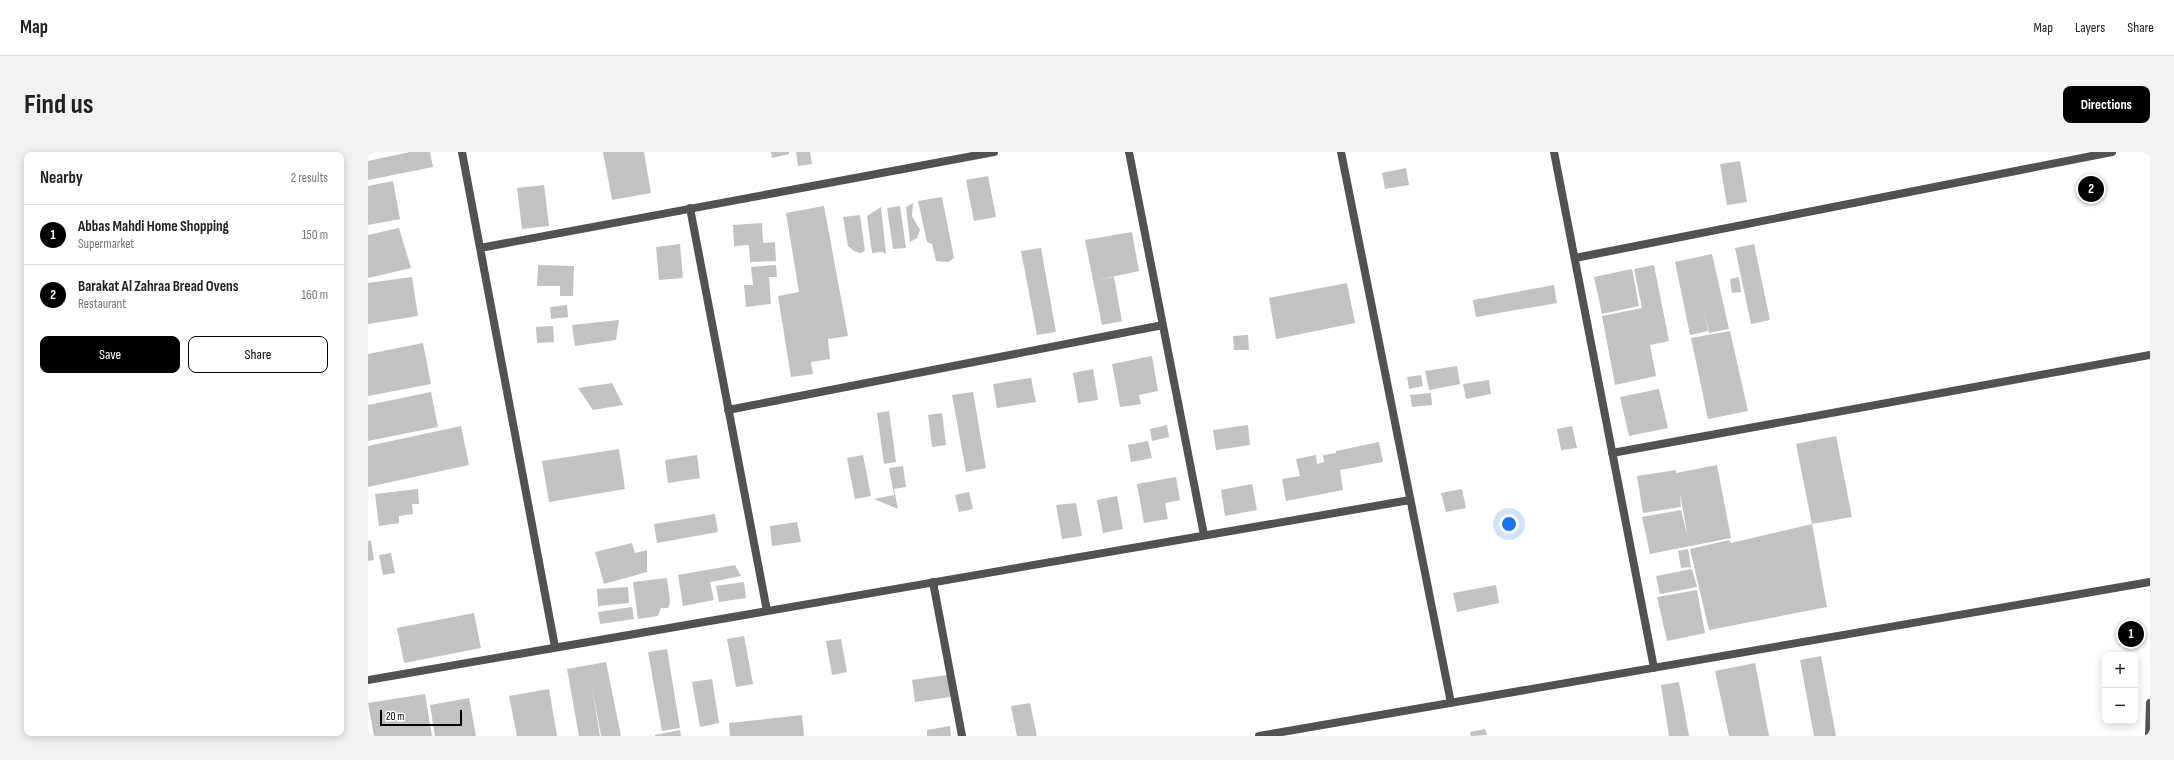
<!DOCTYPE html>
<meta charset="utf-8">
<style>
:root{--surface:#fff;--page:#f2f2f2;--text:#222;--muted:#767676;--line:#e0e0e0;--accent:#000}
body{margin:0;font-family:"Sofia Sans Condensed",sans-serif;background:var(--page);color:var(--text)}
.controls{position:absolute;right:12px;bottom:12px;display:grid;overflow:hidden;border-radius:8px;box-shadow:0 2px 10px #0003}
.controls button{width:36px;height:36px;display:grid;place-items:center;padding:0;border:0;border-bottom:1px solid var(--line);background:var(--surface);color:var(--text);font:20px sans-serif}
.scale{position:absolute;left:12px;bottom:10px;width:82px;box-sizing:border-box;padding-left:4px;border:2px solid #000;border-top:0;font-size:11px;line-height:14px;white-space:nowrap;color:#000;-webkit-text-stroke:3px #fff;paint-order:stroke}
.you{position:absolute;left:1141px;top:372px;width:14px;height:14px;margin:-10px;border:3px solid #fff;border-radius:50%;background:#1a73e8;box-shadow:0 0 0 6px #1a73e833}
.badge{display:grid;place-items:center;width:26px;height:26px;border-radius:50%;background:var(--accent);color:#fff;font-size:13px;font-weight:700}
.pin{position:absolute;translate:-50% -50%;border:2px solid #fff;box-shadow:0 1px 4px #0006}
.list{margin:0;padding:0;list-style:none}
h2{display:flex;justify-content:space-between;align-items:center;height:52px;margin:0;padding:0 16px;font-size:17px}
h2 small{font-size:13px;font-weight:400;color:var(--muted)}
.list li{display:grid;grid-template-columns:26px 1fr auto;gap:12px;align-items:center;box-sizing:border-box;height:60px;padding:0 16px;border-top:1px solid var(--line)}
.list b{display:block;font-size:15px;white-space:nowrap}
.list p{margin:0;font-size:13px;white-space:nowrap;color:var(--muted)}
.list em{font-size:13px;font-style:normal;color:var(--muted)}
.actions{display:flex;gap:8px;padding:12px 16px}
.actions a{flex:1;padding:9px 0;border:1px solid var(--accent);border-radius:8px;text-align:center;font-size:14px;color:var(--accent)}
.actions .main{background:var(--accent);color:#fff}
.map{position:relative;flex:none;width:1782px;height:584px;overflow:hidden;border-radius:8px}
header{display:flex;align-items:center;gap:24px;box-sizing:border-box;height:56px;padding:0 20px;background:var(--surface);border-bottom:1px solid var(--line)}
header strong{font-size:19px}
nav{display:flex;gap:22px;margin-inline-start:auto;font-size:14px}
.intro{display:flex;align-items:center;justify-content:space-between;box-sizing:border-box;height:96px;padding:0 24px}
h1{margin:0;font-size:28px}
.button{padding:10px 18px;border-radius:8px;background:var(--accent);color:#fff;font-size:14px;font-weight:700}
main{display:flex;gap:24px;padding:0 24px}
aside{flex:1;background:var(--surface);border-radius:8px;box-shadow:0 2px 10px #0003}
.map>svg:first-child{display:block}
</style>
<header>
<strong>Map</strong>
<nav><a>Map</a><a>Layers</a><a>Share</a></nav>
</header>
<div class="intro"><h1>Find us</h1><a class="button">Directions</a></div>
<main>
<aside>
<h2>Nearby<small>2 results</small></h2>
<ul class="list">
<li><span class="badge">1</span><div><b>Abbas Mahdi Home Shopping</b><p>Supermarket</p></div><em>150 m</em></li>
<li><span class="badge">2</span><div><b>Barakat Al Zahraa Bread Ovens</b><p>Restaurant</p></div><em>160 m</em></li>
</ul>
<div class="actions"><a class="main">Save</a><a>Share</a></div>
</aside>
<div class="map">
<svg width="1782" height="584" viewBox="0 0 1782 584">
<rect width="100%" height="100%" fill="#fff"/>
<!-- building -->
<path fill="#c2c2c2" d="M42,0H62L65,15L0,28V9Z
M235,0H276L283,41L244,48Z
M403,0H421V2L404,6Z
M428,0H442L444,12L430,14Z
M1372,9L1379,50L1359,53L1352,12Z
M1038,16L1041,33L1017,37L1014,21Z
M620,24L628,65L606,69L598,28Z
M25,29L32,67L0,73V34Z
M176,33L181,74L154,77L149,36Z
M574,45L586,106L580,110L568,109L564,92L559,90L550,49Z
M545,51L544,64L552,78L549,86L542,90L538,55Z
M456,54L480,184L460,187L462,207L443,210L445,222L423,225L410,144L431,140L418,61Z
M532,54L538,96L525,97L519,56Z
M513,55L518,102L514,100L504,101L499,64Z
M492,63L497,99L492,101L486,99L480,94L475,65Z
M394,71L395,91L407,90L408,109L382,110L381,93L366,94L365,73Z
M31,76L43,116L0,126V83Z
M764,80L771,119L729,128L746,125L754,169L734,173L717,88Z
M312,92L315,126L291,128L288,95Z
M1386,92L1402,168L1383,172L1367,96Z
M673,96L688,180L669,183L653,99Z
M1344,102L1361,177L1341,181L1336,160L1340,179L1322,183L1307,110Z
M170,113L206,114L205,144H192V134H169Z
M408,113L409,125H401L403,152L378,155L376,133H385L383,115Z
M1286,113L1301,189L1282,193L1288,224L1247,233L1234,164L1274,156L1266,117Z
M1264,117L1271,154L1234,162L1226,125Z
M44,125L50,164L0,172V131Z
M1371,125L1373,140L1364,141L1362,127Z
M979,131L987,171L908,187L901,146Z
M1186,133L1189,151L1108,165L1105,148Z
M199,153L200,165L183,167L182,155Z
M251,168L248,188L207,194L204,173Z
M185,174L186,190L169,191L168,175Z
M1362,179L1380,259L1340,267L1323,186Z
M880,183L881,198H866L865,184Z
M55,191L63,232L0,244V202Z
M784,204L790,239L771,243L773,252L752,255L744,212Z
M1089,214L1092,232L1061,238L1057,219Z
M725,217L730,248L710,251L705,221Z
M1053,223L1055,234L1041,237L1039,225Z
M663,226L668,250L629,256L625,232Z
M1121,228L1123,242L1098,247L1095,232Z
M244,231L255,253L225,258L210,236Z
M1291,237L1300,276L1261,284L1252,245Z
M63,240L70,275L0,289V253Z
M605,240L618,316L598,320L584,243Z
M1063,241L1064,253L1044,255L1042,243Z
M521,259L528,310L516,312L509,261Z
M574,261L578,293L564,295L560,263Z
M799,273L801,285L784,289L782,277Z
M880,273L882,293L848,298L845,278Z
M93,274L101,313L0,335V294Z
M1204,274L1209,296L1193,298L1189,277Z
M1468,284L1484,365L1444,372L1428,292Z
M780,289L784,306L763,310L760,293Z
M1011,290L1015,310L972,318L975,338L918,349L914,327L932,324L928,307L948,303L949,312L956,310L955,303L968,301V299Z
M251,297L257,337L181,350L174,309Z
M329,303L332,326L300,331L297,308Z
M495,303L503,344L487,347L479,306Z
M1349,313L1363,386L1282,402L1274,365L1313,358L1320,385L1312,342L1313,355L1275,361L1269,324L1308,318V321Z
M535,314L538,335L526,337L530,357L506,347L526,343L521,316Z
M808,325L812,348L797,351L800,367L776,371L769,332Z
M884,332L889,358L857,364L853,338Z
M50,337L51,352H44L45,362L31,364V371L11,374L7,342Z
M1094,337L1098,356L1078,360L1073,341Z
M601,340L605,357L591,360L587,343Z
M749,344L755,377L735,381L729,348Z
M708,351L714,384L694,387L688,353Z
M347,362L350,380L289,391L286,372Z
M429,370L433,390L404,394L402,374Z
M1444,372L1459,455L1341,478L1322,397L1361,388L1363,391Z
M0,389H3L6,408L0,409Z
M264,391L267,401L279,398V420L236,432L227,400Z
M1320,397L1323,415L1313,416L1310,399Z
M23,401L27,421L15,423L11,403Z
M367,413L373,424L342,430L346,448L315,454L310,423Z
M1324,417L1329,435L1292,442L1288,424Z
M299,426L302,450L300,456H293L290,464L270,467L265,430Z
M376,430L378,446L351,450L348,434Z
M1128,433L1131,451L1089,460L1085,441Z
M260,435L261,451L230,454L229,437Z
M1329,438L1337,481L1299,489L1289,445Z
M264,455L266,467L232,472L230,460Z
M106,461L113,496L36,511L29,476Z
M376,484L385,532L368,535L359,487Z
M473,487L479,520L464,523L458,489Z
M299,497L312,576L294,579L280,500Z
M1453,504L1468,584H1446L1432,508Z
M238,510L253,584H233L224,535L232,584H211L199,517Z
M1387,511L1401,584H1361L1347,519Z
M579,523L583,545L547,550L544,528Z
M344,527L351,571L332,575L324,530Z
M1311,530L1321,584H1301L1293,533Z
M181,537L189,584H149L141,544Z
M57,542L64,584H6L0,551Z
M101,546L108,584H67L62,553Z
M662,551L669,584H649L643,554Z
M434,563L436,584H362L361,571Z
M582,574L583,584H559V578Z
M1117,577L1119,583L1103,584L1102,580Z
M312,578L313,584H287V583Z"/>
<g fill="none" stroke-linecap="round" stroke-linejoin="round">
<!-- minor -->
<path stroke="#525252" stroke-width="8" d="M94,0L187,495
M761,0L836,383
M973,0L1083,551
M1186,0L1286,516
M322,56L399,459
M112,96L626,0
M1207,106L1744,0
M360,258L795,173
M1244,301L1782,203
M565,430L594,584
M0,528L1042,348
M891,584L1782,430
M1781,584L1782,551"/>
</g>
</svg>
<div class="controls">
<button>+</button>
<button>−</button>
</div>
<div class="scale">20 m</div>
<div class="you"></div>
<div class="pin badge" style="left:1763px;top:482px">1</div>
<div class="pin badge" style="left:1723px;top:37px">2</div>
</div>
</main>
